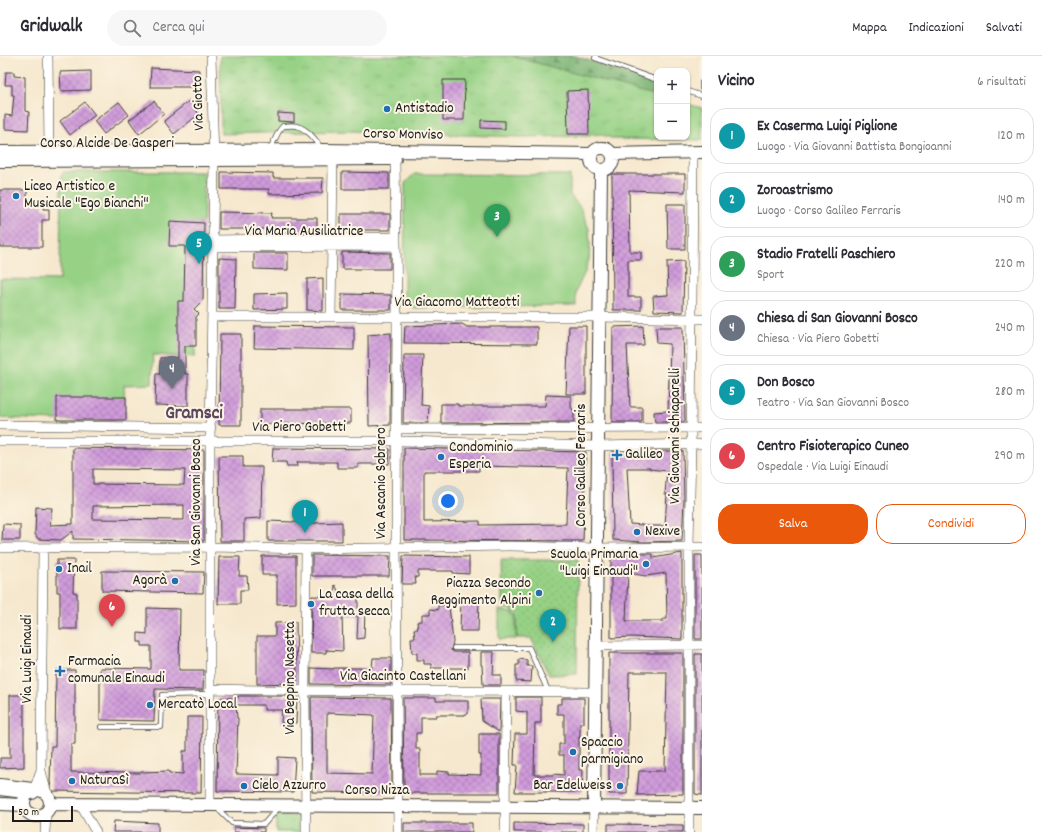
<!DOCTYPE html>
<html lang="it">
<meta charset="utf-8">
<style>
:root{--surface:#fff;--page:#f7f7f7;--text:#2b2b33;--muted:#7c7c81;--line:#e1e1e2;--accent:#ea580c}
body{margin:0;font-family:Dekko,sans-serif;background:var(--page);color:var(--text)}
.controls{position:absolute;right:12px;top:12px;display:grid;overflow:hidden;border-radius:8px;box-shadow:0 1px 3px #0004}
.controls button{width:36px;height:36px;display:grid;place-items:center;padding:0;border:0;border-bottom:1px solid var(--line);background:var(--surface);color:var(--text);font:20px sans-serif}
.scale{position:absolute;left:12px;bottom:10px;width:61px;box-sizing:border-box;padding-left:4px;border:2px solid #1c1c1c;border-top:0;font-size:11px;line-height:14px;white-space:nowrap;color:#1c1c1c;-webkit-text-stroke:3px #fcf5e5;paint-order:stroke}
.you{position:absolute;left:448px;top:445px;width:14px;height:14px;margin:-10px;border:3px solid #fff;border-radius:50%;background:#1a73e8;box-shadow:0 0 0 6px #1a73e833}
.badge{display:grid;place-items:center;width:26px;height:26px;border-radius:50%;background:var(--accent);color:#fff;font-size:13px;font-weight:700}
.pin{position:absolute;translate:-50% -33px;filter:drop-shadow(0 1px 2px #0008)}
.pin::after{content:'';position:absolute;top:21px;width:14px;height:12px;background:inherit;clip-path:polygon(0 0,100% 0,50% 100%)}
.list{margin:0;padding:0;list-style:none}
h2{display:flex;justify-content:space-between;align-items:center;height:52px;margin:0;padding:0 16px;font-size:17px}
h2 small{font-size:13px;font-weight:400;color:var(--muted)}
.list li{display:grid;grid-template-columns:26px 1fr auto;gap:12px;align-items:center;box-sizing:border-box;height:56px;margin:0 8px 8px;padding:0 8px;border:1px solid var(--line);border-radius:16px}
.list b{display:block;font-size:15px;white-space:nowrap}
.list p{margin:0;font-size:13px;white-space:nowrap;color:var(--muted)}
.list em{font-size:13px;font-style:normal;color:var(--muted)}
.actions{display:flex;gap:8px;padding:12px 16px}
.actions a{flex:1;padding:9px 0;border:1px solid var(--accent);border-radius:16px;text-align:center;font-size:14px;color:var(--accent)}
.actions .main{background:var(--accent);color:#fff}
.icon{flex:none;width:22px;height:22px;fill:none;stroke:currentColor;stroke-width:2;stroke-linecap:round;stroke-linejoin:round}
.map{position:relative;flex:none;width:702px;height:776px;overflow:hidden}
header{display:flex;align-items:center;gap:24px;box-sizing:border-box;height:56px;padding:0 20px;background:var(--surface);border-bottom:1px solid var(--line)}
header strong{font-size:19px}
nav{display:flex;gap:22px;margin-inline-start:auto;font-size:14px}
.search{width:280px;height:36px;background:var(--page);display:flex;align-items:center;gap:10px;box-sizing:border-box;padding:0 14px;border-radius:22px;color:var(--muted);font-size:15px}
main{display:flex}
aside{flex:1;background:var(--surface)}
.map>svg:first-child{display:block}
</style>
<header>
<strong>Gridwalk</strong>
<div class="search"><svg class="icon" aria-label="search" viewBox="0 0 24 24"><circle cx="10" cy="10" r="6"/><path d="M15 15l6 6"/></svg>Cerca qui</div>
<nav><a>Mappa</a><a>Indicazioni</a><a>Salvati</a></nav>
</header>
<main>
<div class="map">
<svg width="702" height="776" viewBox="0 0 702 776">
<defs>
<pattern id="forest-firs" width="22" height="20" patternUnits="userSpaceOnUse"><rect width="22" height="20" fill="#78b372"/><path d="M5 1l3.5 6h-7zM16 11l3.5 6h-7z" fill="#62915d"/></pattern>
<pattern id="park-tufts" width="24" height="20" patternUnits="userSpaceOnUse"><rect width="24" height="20" fill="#96d185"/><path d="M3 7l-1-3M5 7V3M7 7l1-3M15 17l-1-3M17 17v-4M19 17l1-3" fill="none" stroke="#81b372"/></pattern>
<pattern id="garden-dots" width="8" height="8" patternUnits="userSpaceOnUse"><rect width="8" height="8" fill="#96d185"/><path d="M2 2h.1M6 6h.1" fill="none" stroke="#81b372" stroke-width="1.8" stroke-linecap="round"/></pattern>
<pattern id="building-cross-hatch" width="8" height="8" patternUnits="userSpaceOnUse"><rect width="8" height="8" fill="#d09bdb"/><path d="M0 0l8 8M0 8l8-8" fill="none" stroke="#a87eb1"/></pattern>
</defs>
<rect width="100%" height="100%" fill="#fcf5e5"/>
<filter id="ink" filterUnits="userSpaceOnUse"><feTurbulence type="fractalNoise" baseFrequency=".025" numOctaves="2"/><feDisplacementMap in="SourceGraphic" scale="8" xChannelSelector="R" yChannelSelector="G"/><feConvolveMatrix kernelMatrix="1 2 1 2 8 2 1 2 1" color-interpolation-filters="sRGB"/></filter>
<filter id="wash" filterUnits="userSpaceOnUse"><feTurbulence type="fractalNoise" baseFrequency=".012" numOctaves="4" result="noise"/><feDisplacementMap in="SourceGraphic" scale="16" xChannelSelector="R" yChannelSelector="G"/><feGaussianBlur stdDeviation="0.9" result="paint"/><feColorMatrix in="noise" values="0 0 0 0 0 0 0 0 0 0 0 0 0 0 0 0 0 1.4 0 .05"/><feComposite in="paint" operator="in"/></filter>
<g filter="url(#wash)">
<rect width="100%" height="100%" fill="#f6e8ce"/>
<!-- grass -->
<path fill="#96d185" stroke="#597650" d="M64,116H204L203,244L194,253L199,258L196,261L195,301L153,299L152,328L124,329L126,364H57L0,362V223L60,224L61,119Z
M414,118L570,119V139L580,151L589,173L590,188L589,203L585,216L576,235V250L413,252L404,243L405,127Z
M499,554L512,556L516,561V583H499Z"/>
<!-- forest -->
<path fill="url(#forest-firs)" stroke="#4a6847" d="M511,0H576L657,28V40Z"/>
<!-- park -->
<path fill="url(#park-tufts)" stroke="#597650" d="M220,0H511L657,40V81H687V48L702,52V84L614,83L600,78L588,80L522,81L346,75L221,78Z
M276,759L299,760V776H276Z"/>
<!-- garden -->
<path fill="url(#garden-dots)" stroke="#597650" d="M501,504H578L577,618L549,619L531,582H517V560L512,554L502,551Z"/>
<g id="blocks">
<!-- building -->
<path fill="url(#building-cross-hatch)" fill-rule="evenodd" d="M151,12L199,14L198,31H150Z
M91,15V34L61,35L60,16Z
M6,16H14V20L25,21V55L29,56L28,74L5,73V59L12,60L14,39H12V29H5Z
M443,24H465L464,64H443Z
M588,34L589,78H568L567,35Z
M154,45L164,58L139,78L129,64Z
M189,45L199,58L174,78L164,65Z
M85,46L95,59L70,79L60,65Z
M119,46L129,59L104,78L94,65Z
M278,57L294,58V66L278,65Z
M481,64L505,65V73L481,72Z
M221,116L273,117V122H323L322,137L269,138V133H221Z
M342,116L389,117V133H342Z
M612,118H685V136L629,134L630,196H641V204H628V241H641V254H613Z
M0,134H27V143L43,144V153H49V164H42V191H0Z
M667,148H685V193H668Z
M219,156L272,157L271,162H317V176L267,177V173H219Z
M341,158H390V174H341Z
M170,165L204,167L203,244L194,253L199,258L196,261V290H185V318H188V350L155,349L156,318H160V302H178V245H184L185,190H169Z
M342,196L390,197V213H342Z
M254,197H288V214L254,213Z
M219,202L236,203L235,253H219Z
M684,205L683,256L654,255L653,240L668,239L667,206Z
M323,222V255L307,254V223Z
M287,237V253L254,254V238Z
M342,238L391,239V254H342Z
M462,268L467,271H537V288L404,287L405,270Z
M255,270L354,271V294L254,292Z
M569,270H586V338H566Z
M643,270L644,289H627L630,351H642V366H612L613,271Z
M656,271H683L685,366H655L654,356L668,355L670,288L657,287Z
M391,277L390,369L369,370L368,279Z
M220,278H241V369H219Z
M404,299H423L421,349L429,350L428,367H403Z
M546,339L571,340V351L574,356V366L441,367V348H458V350H545Z
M57,341H126V364H57Z
M260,353H351V367L260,368Z
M73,392L204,394V485L73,483V475L61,484L38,483L35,478L36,451L52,452L50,469L73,468ZM93,413L185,414L184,429L93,428ZM184,449V464L93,463V450Z
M273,392L390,393L389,408H358V412H337V406H297L298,410H287L286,406H272Z
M404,392L586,396L583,485L404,484ZM479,410L568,412L566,468L480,469V465L424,466V415H479Z
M675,395H683L684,444L682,485L643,486L613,484L612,396ZM627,412H650V413L667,415L665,438H667L665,470H643V469L630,468Z
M219,400H243V411H262L261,462L244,463V485H220Z
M268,465L316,467L342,466V485H268Z
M3,468L20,469V484H2Z
M682,497V583L631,581L611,582V498L640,500L641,498H653V502ZM628,517L646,520L666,517L667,563H663V565H626Z
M312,499L390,500L389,520H312Z
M695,499H702V583H695Z
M262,500H296V547L277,548V519H262Z
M403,500L469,501V518L453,517V515H418V521H415L416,528H402Z
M219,501H240L239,520H247L248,534H240V548H218Z
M57,504H74L73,536L77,537V573H60V536H57Z
M102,515L204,516L203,537L102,535Z
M335,529L341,540H358V553L365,554L364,582L357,583L358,560L342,559L343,595L326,594V597H311L312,540L334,541Z
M461,543L479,544L478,575H460Z
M438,549L449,550L453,586L451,594L454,596H468V612H431V608H424V604H417V597H412L411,582H415L414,573H418L417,566L422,565V558H430V553L438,554Z
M147,552L180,553L179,614H204L203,634L155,633L154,665L100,664V612L151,613V590H142V586H138V577L147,578Z
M296,566L297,625L294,627L257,628V580H275V567Z
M481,596H494L493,619H501V629H483L482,609H481Z
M609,597H683V738L637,739L639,715H665L667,616H629L627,738H609Z
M695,598H702V739L695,738Z
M373,602H391V629L311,628V612L334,613V612H372Z
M519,603L527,604V610H532L531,626L516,625V609H519Z
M56,614H75V688H71V716L141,717V716L169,715V717L183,718V695H187V661H202L201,737L52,735L50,726L51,690H55Z
M10,639H24V711L0,712V702H10Z
M238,640H297L296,667H281L282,654H264V649H236L237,662H238L236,718L278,719V701L295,702L293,736L217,735L218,642H238Z
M311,641L391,642L392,727H390V737L312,736ZM327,657L374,659L372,718L327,717Z
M516,641H541V667H535L534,719H554V718L564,719V699H559V688H564V658H557V648H562V642H584V667H580V681H579V714H583L582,736H515L517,709H514L515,678H527V656L516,655Z
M403,642H436V645H468V658H465V659H436V661H421V677H416V693H420V719H437V715L449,716V718L481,719V699H479V678H499V737H404Z
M481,643H500L499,676L482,665Z
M114,765L158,767V776H113Z
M404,767H472V776H404Z
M514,767L583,768V776H514Z
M608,768L683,769V776H608Z
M234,771L264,772V776H234Z"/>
</g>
</g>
<g filter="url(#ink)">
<use href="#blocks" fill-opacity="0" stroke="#3d3b37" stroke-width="1"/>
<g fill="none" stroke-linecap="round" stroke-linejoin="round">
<!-- lane casing -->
<g stroke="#3d3b37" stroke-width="6">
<path id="lane" d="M596,0L595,2L657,24
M702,27V32
M687,35L702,40
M270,93L279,75L283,70C287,70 293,69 297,70C307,73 317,84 321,93
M454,592H529L548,635
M101,671H161L162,639L210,638
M216,751L232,767L264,768L279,751"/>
</g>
<!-- street casing -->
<g stroke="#3d3b37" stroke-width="10">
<path id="street" d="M48,0L49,95
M395,103L397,261L396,483L398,776
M213,184L395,181
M213,191L395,190
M212,261H599L702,263
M331,261L333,103
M0,369L211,372
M396,373L702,372
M0,385H402L598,390L702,388
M0,492L211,491L306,493L510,490L597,492L702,491
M306,493L305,635L306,776
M596,590L702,589
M211,633C339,636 467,634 596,636
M41,715L47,738
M34,734L41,714L43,492
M80,748L96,776
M210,749V386L214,104L211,0
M45,776L46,758
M505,776L506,635
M593,776L594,752
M689,776V491L691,388L693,104"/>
</g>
<!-- secondary casing -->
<g stroke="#3d3b37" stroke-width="14">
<path id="secondary" d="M591 103a11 11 0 1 1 22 0a11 11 0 1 1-22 0Z
M0,96L322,94L591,98
M612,98L702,96
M0,105L395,103
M24 747a13 13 0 1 1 26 0a13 13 0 1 1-26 0Z
M0,748L24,749
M51,748L702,752
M594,752C597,540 598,327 601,114"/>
</g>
<!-- highway casing -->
<g stroke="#3d3b37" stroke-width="18">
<path id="highway" d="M0,731L32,735"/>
</g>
<!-- lane -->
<use href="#lane" stroke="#fff" stroke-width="4.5"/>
<!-- street -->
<use href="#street" stroke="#fff" stroke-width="9"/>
<!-- secondary -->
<use href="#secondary" stroke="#fff" stroke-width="12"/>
<!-- highway -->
<use href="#highway" stroke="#fff" stroke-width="16"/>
</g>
</g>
<!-- markers -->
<g fill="#1f6fb2" stroke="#fcf5e5" stroke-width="1.5">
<circle cx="387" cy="53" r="4"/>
<circle cx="16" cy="140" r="4"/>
<path d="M615 393h4v4h4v4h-4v4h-4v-4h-4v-4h4z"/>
<circle cx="441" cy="401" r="4"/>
<circle cx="637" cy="476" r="4"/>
<circle cx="646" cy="508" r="4"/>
<circle cx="59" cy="513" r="4"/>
<circle cx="175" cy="525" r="4"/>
<circle cx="539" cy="537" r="4"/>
<circle cx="311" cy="548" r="4"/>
<path d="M58 609h4v4h4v4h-4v4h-4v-4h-4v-4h4z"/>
<circle cx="150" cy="649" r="4"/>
<circle cx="573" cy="696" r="4"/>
<circle cx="72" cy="725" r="4"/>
<circle cx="244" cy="730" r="4"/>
<circle cx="620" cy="730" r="4"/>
</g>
<g text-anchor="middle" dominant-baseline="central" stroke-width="4" stroke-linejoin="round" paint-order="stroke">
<!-- street labels -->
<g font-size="15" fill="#1c1c1c" stroke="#fcf5e5">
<text transform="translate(199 47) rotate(-92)">Via Giotto</text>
<text transform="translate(403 79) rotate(1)">Corso Monviso</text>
<text x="107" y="88">Corso Alcide De Gasperi</text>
<text x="304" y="176">Via Maria Ausiliatrice</text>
<text x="457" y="247">Via Giacomo Matteotti</text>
<text x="299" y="372">Via Piero Gobetti</text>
<text transform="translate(676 380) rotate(-90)">Via Giovanni Schiaparelli</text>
<text transform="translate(582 409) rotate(-90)">Corso Galileo Ferraris</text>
<text transform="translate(382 427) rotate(-90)">Via Ascanio Sobrero</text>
<text transform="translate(197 446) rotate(-90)">Via San Giovanni Bosco</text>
<text transform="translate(28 603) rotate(-90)">Via Luigi Einaudi</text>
<text x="403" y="621">Via Giacinto Castellani</text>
<text transform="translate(291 622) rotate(-90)">Via Beppino Nasetta</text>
<text x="377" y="735">Corso Nizza</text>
</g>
<!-- poi labels -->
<g font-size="15" fill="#1c1c1c" stroke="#fcf5e5" text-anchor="start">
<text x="395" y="53">Antistadio</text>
<text x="24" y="131">Liceo Artistico e<tspan x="24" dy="17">Musicale "Ego Bianchi"</tspan></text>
<text x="449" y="392">Condominio<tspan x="449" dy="17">Esperia</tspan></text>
<text x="625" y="399">Galileo</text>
<text x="645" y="476">Nexive</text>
<text x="638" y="499" text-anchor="end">Scuola Primaria<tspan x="638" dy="17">"Luigi Einaudi"</tspan></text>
<text x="67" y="513">Inail</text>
<text x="167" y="525" text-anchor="end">Agorà</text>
<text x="531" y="528" text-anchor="end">Piazza Secondo<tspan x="531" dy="17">Reggimento Alpini</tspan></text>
<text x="319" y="539">La casa della<tspan x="319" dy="17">frutta secca</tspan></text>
<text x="68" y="606">Farmacia<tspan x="68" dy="17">comunale Einaudi</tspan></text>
<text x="158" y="649">Mercatò Local</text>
<text x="581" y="687">Spaccio<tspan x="581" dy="17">parmigiano</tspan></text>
<text x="80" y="725">NaturaSì</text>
<text x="252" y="730">Cielo Azzurro</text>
<text x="612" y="730" text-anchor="end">Bar Edelweiss</text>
</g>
<!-- district labels -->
<g font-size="19" font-weight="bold" fill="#5b485f" stroke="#fcf5e5">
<text x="194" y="358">Gramsci</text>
</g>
</g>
</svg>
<div class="controls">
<button>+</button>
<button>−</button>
</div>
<div class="scale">50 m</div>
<div class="you"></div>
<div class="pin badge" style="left:305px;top:477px;background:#0f9aa8">1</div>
<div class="pin badge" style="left:553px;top:586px;background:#0f9aa8">2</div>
<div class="pin badge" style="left:497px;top:181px;background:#2e9e5b">3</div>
<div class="pin badge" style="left:172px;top:333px;background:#6b7280">4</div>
<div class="pin badge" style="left:199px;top:208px;background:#0f9aa8">5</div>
<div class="pin badge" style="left:112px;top:571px;background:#e0444e">6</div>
</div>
<aside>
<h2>Vicino<small>6 risultati</small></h2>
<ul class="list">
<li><span class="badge" style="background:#0f9aa8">1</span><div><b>Ex Caserma Luigi Piglione</b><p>Luogo · Via Giovanni Battista Bongioanni</p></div><em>120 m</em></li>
<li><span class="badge" style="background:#0f9aa8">2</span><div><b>Zoroastrismo</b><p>Luogo · Corso Galileo Ferraris</p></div><em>140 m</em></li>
<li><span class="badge" style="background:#2e9e5b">3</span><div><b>Stadio Fratelli Paschiero</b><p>Sport</p></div><em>220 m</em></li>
<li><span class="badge" style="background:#6b7280">4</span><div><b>Chiesa di San Giovanni Bosco</b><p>Chiesa · Via Piero Gobetti</p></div><em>240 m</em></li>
<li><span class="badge" style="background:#0f9aa8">5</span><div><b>Don Bosco</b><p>Teatro · Via San Giovanni Bosco</p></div><em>280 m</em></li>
<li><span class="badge" style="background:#e0444e">6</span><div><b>Centro Fisioterapico Cuneo</b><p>Ospedale · Via Luigi Einaudi</p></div><em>290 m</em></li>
</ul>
<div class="actions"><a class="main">Salva</a><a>Condividi</a></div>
</aside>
</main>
